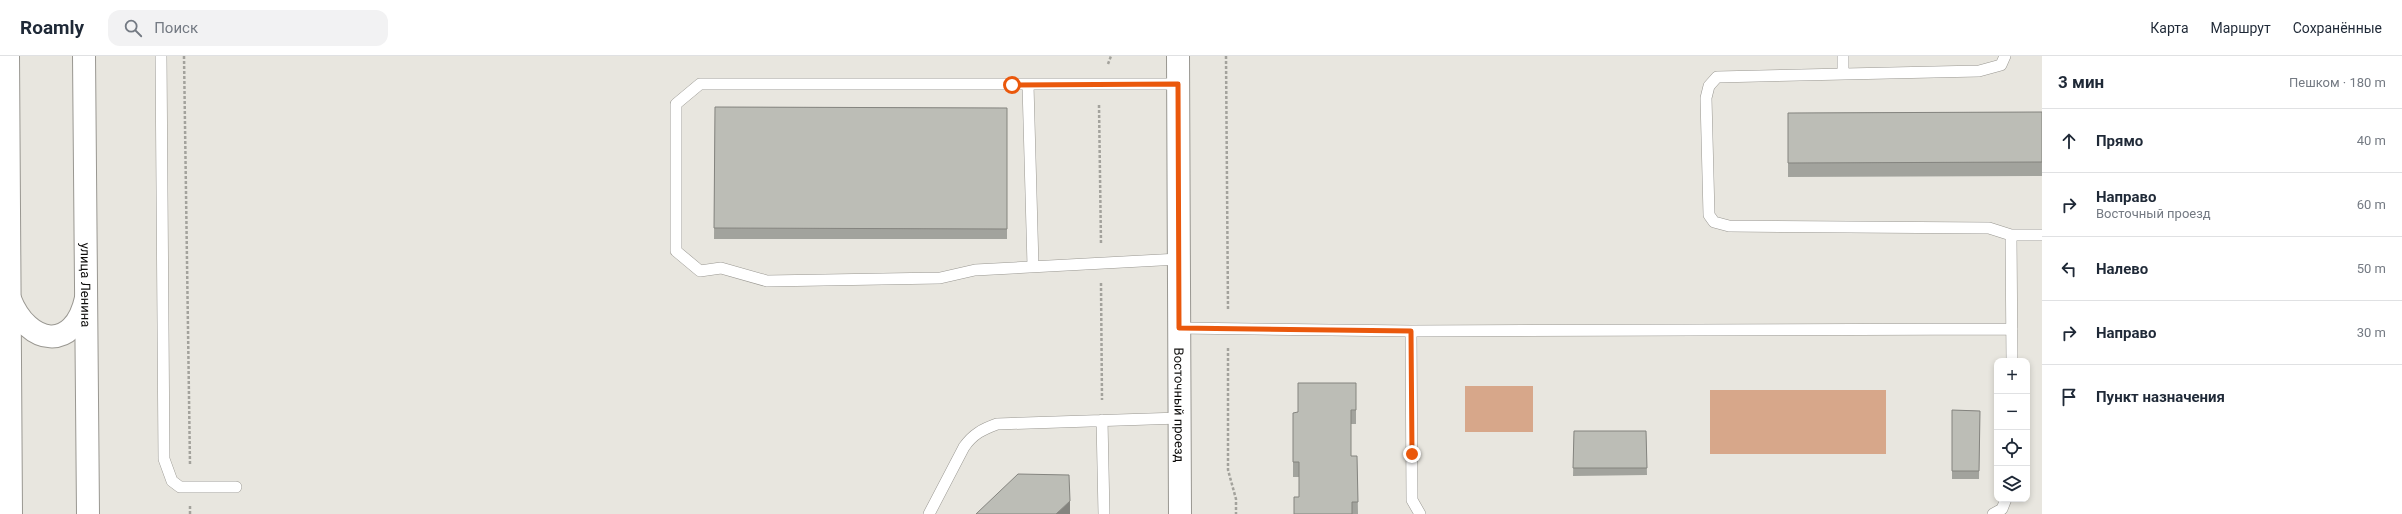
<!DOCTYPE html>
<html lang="ru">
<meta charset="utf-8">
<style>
:root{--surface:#fff;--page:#f2f2f3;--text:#1f2937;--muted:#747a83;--line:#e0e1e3}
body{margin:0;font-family:Roboto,sans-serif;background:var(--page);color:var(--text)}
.controls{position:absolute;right:12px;bottom:12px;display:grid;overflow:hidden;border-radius:8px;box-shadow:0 2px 6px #0003}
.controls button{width:36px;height:36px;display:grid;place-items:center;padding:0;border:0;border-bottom:1px solid var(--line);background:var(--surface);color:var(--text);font:20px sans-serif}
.stop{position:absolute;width:12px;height:12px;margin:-9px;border:3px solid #ea580c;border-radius:50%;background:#fff}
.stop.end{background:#ea580c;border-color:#fff;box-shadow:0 1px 4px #0008}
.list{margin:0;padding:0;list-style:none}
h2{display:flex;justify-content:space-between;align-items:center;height:52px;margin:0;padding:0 16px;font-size:17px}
h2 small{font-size:13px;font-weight:400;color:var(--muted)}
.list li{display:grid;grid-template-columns:26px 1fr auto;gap:12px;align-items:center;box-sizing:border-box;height:64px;padding:0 16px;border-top:1px solid var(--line)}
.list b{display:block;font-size:15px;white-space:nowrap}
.list p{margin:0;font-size:13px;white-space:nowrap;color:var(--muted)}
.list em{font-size:13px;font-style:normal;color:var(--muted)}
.icon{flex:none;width:22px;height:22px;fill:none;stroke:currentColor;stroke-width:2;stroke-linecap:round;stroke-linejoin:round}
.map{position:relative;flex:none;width:2042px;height:458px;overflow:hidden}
header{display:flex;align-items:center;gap:24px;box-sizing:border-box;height:56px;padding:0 20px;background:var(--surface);border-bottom:1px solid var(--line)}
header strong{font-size:19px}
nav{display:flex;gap:22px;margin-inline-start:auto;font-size:14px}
.search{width:280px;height:36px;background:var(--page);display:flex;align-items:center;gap:10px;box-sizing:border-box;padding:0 14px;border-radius:12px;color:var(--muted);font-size:15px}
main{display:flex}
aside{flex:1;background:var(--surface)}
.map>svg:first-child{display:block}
</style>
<header>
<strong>Roamly</strong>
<div class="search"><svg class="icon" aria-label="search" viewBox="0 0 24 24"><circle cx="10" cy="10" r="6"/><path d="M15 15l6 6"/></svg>Поиск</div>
<nav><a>Карта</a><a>Маршрут</a><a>Сохранённые</a></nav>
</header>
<main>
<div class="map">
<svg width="2042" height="458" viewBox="0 0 2042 458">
<rect width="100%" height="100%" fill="#e8e6df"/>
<!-- green -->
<path fill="#d7a78a" d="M1465,330H1533V376H1465Z
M1710,334H1886V398H1710Z"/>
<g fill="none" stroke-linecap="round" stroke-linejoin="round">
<!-- lane casing -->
<g stroke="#999791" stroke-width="12">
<path id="lane" d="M161,0L164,403L172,425L180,431H236
M1843,0V17
M2005,0L2001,9L1979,15L1717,21L1709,30L1706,42L1709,159L1714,166L1729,170L1989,172L2011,179H2042
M1177,28H700L676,48V195L700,215L721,212L767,225L940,222L975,214L1179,203
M1028,29L1033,210
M2011,179L2012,305
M1179,272L1411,275L2012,273
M1411,275L1412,444L1420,458
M1102,364L1104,458
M929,458L964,391C973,378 983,373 997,368L1180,362
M1993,458L2002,453L2006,443"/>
</g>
<!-- street casing -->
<g stroke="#999791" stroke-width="24">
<g id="street">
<path id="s1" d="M1178,0L1180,458"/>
</g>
</g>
<!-- secondary casing -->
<g stroke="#999791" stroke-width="24">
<path id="secondary" d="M10,243C28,289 74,297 86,242"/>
</g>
<!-- primary casing -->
<g stroke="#999791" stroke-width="24">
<g id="primary">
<path d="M8,0L11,458"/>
<path id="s2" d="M84,0L88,458"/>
</g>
</g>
<!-- path -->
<path stroke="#a3a29c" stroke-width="2.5" stroke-dasharray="3 2" stroke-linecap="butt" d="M184,0L190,409
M1226,0L1228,253
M1108,8L1111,0
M1099,49L1101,188
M1101,227L1102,344
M1228,292V414L1236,443V458
M190,458V450"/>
<!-- lane -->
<use href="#lane" stroke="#fff" stroke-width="11"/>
<!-- street -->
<use href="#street" stroke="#fff" stroke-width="22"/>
<!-- secondary -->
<use href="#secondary" stroke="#fff" stroke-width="22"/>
<!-- primary -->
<use href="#primary" stroke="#fff" stroke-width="22"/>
</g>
<!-- wall -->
<path fill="#a2a39d" d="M715,51L1007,52V183H714Z
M2042,56V120L1788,121V57Z
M1356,354V368H1351V400H1357L1358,458H1294L1299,441V421H1293V357Z
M1952,354L1980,355L1979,423H1952Z
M1574,375H1646L1647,419L1573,420Z"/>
<!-- shaded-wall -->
<path fill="#84847f" d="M1070,445V458H1056Z"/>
<!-- building -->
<path fill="#bcbdb6" stroke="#84847f" d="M715,51L1007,52V173L714,172Z
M2042,56V106L1788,107V57Z
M1298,327H1356V354H1351V400H1357L1358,446H1352V458H1294V441H1299V406H1293V357L1298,356Z
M1952,354L1980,355L1979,415H1952Z
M1574,375H1646L1647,412H1573Z
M1018,418L1069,419L1070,445L1056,458H976Z"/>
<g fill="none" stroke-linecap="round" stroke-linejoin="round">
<!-- route -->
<path stroke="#ea580c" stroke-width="5" d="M1012,29L1178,28L1179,272L1411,275L1412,398"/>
</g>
<g text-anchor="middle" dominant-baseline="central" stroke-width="4" stroke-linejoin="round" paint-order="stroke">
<!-- street labels -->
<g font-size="13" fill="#0d0c0a" stroke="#f5f3ec">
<text stroke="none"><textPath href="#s2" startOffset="229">улица Ленина</textPath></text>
<text stroke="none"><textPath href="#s1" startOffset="349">Восточный проезд</textPath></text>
</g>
</g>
</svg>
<div class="controls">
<button>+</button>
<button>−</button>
<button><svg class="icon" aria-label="locate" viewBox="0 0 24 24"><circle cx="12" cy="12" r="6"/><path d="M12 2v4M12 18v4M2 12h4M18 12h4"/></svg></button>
<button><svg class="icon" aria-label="layers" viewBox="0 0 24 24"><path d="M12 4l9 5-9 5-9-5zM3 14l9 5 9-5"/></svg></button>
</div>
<div class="stop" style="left:1012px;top:29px"></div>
<div class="stop end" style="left:1412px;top:398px"></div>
</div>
<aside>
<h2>3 мин<small>Пешком · 180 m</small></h2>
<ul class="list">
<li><svg class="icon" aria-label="ahead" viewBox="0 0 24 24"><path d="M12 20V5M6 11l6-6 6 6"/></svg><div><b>Прямо</b></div><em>40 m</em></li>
<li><svg class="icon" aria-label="right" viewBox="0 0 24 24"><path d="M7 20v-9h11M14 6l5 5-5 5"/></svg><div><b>Направо</b><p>Восточный проезд</p></div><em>60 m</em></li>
<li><svg class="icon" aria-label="left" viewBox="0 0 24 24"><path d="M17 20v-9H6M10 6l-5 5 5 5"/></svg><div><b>Налево</b></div><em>50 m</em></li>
<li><svg class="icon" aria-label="right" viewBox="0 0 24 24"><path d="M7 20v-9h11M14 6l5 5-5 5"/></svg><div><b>Направо</b></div><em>30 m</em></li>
<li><svg class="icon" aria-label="arrive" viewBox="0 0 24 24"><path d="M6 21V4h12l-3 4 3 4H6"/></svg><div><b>Пункт назначения</b></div></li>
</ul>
</aside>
</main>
